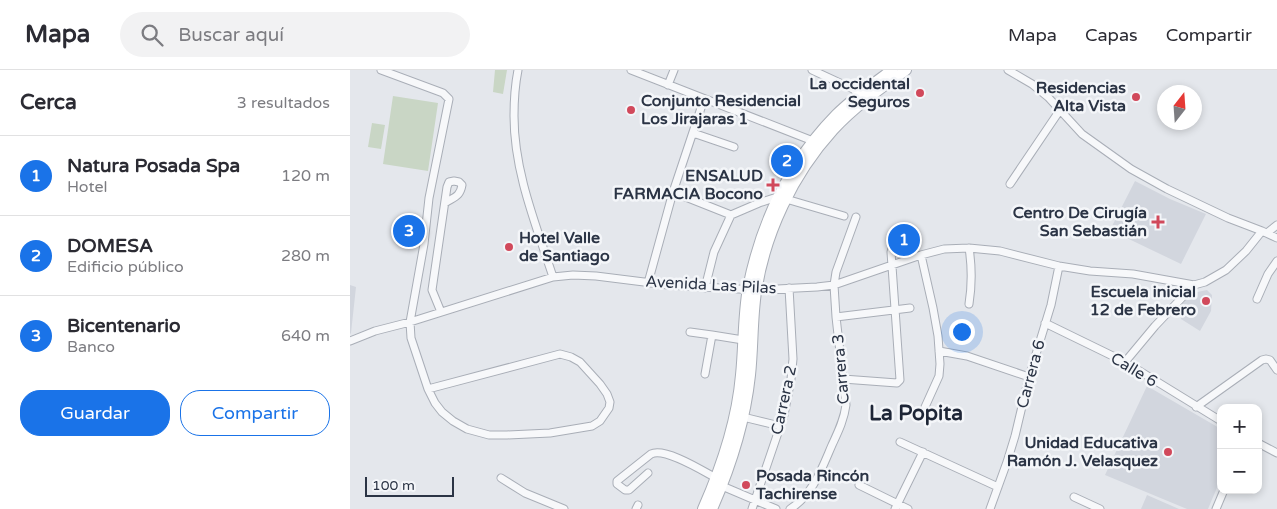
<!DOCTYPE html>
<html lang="es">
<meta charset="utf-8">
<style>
:root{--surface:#fff;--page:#f2f2f3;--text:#2b2b33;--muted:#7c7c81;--line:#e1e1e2;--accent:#1a73e8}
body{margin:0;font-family:"Varela Round",sans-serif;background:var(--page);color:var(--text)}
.controls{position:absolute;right:15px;bottom:15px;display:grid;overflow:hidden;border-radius:10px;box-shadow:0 2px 8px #0003}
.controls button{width:45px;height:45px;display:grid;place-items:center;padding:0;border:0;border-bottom:1px solid var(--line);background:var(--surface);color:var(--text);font:25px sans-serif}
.compass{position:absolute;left:807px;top:15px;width:45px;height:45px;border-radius:50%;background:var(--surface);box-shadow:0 2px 8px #0003;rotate:17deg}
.scale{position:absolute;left:15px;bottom:12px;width:89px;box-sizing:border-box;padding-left:5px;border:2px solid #2b3445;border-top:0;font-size:14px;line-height:18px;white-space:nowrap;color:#2b3445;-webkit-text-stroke:4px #f4f6f9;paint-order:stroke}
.you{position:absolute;left:611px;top:261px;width:18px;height:18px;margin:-12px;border:4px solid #fff;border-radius:50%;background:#1a73e8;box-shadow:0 0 0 8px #1a73e833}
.badge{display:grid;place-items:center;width:32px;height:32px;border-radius:50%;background:var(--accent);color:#fff;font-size:16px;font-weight:700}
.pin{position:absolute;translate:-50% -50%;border:2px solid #fff;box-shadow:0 1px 5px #0006}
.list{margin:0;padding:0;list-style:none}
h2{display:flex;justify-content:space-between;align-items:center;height:65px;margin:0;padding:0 20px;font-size:21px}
h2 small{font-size:16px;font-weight:400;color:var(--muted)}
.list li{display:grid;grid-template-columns:32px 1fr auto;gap:15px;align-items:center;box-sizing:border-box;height:80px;padding:0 20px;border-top:1px solid var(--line)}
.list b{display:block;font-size:19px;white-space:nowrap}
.list p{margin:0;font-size:16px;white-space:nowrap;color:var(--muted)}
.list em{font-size:16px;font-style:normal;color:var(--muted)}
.actions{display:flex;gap:10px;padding:15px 20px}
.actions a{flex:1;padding:11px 0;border:1px solid var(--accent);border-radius:20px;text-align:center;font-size:18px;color:var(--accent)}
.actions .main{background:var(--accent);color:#fff}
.icon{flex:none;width:28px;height:28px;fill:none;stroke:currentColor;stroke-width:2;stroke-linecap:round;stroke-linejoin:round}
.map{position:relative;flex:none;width:927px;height:439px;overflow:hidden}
header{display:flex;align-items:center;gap:30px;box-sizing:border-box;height:70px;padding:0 25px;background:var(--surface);border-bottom:1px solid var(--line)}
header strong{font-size:24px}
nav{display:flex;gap:28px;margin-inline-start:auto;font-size:18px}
.search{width:350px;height:45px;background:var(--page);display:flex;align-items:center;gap:12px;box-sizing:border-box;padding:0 18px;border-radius:28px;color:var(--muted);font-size:19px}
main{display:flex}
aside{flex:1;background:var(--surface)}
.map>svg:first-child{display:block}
</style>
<header>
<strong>Mapa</strong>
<div class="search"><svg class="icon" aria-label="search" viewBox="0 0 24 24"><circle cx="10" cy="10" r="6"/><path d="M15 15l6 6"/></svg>Buscar aquí</div>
<nav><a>Mapa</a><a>Capas</a><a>Compartir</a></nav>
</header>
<main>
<aside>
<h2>Cerca<small>3 resultados</small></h2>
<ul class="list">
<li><span class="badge">1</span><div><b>Natura Posada Spa</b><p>Hotel</p></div><em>120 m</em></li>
<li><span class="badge">2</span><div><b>DOMESA</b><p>Edificio público</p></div><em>280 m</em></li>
<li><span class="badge">3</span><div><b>Bicentenario</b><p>Banco</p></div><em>640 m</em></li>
</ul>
<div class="actions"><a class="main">Guardar</a><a>Compartir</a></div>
</aside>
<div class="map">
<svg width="927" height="439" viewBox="0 0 927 439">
<rect width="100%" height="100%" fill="#e4e7ec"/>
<!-- built -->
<path fill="#d2d6de" d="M785,111L820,129L856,144L831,194L760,160Z
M0,215L6,217L1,263L0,264Z
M857,220L862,225L861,241L850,261L831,249L832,242L830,240V237L835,230H839L838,224Z
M797,316L871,359V408L858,439H837L755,405Z
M797,425L829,439H791Z"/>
<!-- green -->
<path fill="#c9d6c5" d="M145,0H157L153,24L143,22Z
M43,26L88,33L78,101L33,94Z
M22,53L35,55L31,79L18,77Z"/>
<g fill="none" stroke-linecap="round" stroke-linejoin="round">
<!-- street casing -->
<g stroke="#a9aeb7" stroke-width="9">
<path id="street" d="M31,0L93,23L99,29L79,128L74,174L60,252L61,268L78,319L85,333L92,342L103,351L117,359L139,365H157L200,363L242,356L250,351L259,338L260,332L257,324L250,314L230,292L221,287L210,284L78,319
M168,0C165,15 164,31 164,46C164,102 186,155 203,207
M281,0L463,71
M462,0L503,19L512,27
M658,0L682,14L698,27L732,64L781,99L817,119L878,148L912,161L927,168
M318,15L324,0
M343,63L384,77
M660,114L710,40
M323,122L381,145
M436,129L494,146
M917,163L927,155
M619,178C622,197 622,215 619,234
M571,185L583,238L588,266L590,294L589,306L575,337
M298,213L323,122L354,29
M355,218L364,182L381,145L409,133L427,127
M907,229L918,204L927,191
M91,242L82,220L97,117L99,112L104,111L109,112L112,115C110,127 104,127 95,133
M486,247L560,238
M695,253L775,292L871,351
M340,262L362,265
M0,271L25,261L60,252L203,207L223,205L246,206L318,215L406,220L467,217L484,215L571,185L594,179L619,178L650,181L709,196L740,201L783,204L844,215L855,212L876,200L896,181L912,161
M589,281L617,286L679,307
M775,292L805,256L844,215
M355,304L362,265L393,270
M493,309L547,313L550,310L541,182L548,159
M846,337L912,290L916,289L920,290L927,300
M393,347L430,356
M550,372L648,417
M908,373L927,383
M298,403L279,420H275L267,414V411L301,384C315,377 353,401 366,408
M151,408L175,423L214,439
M509,415L558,439
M372,416L426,439
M724,427L750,439
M286,439L288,435
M402,439L434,345L441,309L443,289L439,218
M440,439C463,425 472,398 482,375C488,362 494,350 496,335L486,247L484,215L486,202L506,147
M545,439L573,382
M640,439L657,392L665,366L679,307L701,235L709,196
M866,439L874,420"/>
</g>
<!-- secondary casing -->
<g stroke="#a9aeb7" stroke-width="12">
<path id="secondary" d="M353,439C372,396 387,352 391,305C394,276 393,247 398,218C411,153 439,93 486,45C503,28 523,14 542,0
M362,439C381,396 395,352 400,305C403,277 402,249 406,222C415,163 443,104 483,60C504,37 531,18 556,0"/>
</g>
<!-- street -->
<use href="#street" stroke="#f7f8fa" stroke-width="7"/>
<!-- secondary -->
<use href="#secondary" stroke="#fff" stroke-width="10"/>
</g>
<!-- markers -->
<g fill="#d1495b" stroke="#f4f6f9" stroke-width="2">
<circle cx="570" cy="23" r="5"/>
<circle cx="786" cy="27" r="5"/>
<circle cx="281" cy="40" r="5"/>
<path d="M420.5 107.5h5v5h5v5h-5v5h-5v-5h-5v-5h5z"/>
<path d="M805.5 144.5h5v5h5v5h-5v5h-5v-5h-5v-5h5z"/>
<circle cx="159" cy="177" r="5"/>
<circle cx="856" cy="231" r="5"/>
<circle cx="818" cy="382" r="5"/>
<circle cx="396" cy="415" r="5"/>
</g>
<g text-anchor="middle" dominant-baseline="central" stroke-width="5" stroke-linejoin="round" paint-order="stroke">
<!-- poi labels -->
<g font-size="16" font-weight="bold" fill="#2b3445" stroke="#f4f6f9" text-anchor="end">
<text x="560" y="14">La occidental<tspan x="560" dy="18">Seguros</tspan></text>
<text x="776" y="18">Residencias<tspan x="776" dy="18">Alta Vista</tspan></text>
<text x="291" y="31" text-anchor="start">Conjunto Residencial<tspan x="291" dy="18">Los Jirajaras 1</tspan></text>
<text x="413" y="106">ENSALUD<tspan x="413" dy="18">FARMACIA Bocono</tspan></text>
<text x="797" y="143">Centro De Cirugía<tspan x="797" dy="18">San Sebastián</tspan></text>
<text x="169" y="168" text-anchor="start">Hotel Valle<tspan x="169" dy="18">de Santiago</tspan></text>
<text x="846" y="222">Escuela inicial<tspan x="846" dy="18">12 de Febrero</tspan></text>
<text x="808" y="373">Unidad Educativa<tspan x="808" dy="18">Ramón J. Velasquez</tspan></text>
<text x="406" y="406" text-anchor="start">Posada Rincón<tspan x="406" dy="18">Tachirense</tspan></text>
</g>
<!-- street labels -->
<g font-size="16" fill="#2b3445" stroke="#f4f6f9">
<text transform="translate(361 215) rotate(3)">Avenida Las Pilas</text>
<text transform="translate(491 299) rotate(-95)">Carrera 3</text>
<text transform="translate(784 300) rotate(31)">Calle 6</text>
<text transform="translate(681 304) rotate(-75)">Carrera 6</text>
<text transform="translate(434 330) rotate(-78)">Carrera 2</text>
</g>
<!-- district labels -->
<g font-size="21" font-weight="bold" fill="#1d2536" stroke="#f4f6f9">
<text x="566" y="343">La Popita</text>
</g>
</g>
</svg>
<div class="controls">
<button>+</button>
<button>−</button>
</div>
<svg class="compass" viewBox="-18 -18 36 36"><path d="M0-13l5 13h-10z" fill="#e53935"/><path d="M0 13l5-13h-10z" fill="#7c7c81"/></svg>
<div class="scale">100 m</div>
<div class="you"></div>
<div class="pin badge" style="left:554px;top:170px">1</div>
<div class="pin badge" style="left:437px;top:91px">2</div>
<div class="pin badge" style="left:59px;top:161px">3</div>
</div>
</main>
